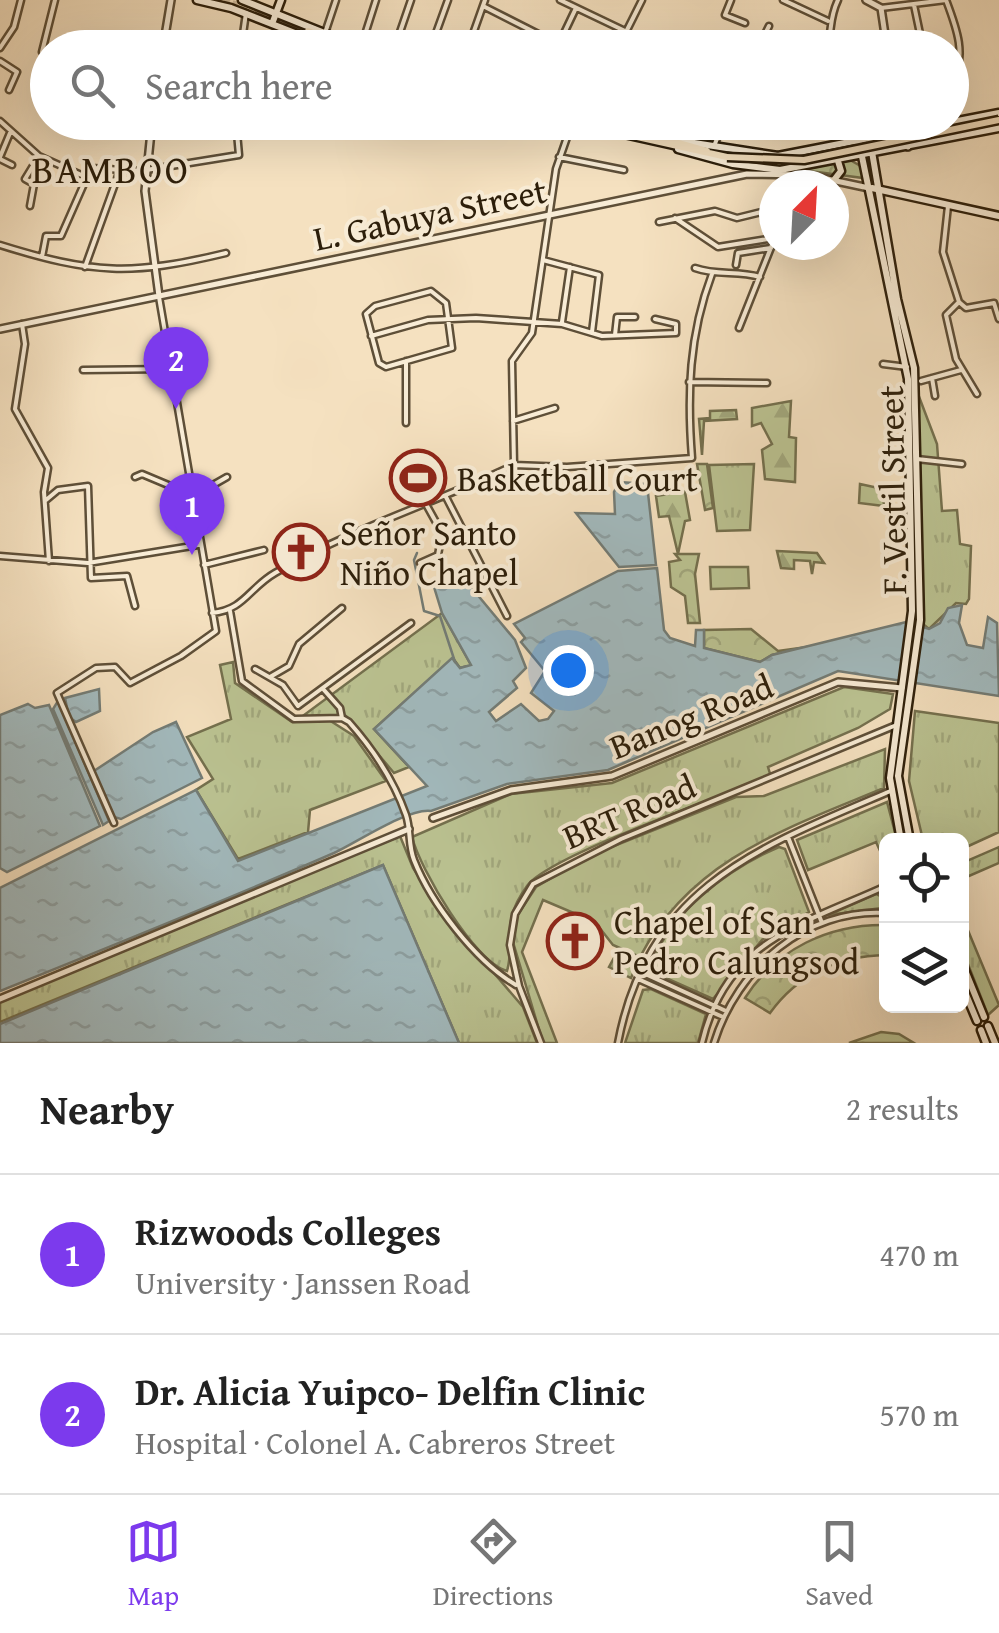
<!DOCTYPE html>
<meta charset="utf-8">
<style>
:root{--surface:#fff;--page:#f2f2f2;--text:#222;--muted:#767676;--line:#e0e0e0;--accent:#7c3aed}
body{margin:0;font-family:"Gentium Book Plus",serif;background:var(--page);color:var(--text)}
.controls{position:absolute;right:30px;bottom:30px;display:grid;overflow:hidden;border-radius:15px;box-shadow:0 10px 40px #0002}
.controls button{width:90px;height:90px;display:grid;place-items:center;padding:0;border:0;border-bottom:2px solid var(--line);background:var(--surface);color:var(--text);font:50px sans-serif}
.compass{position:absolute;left:759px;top:170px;width:90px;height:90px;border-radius:50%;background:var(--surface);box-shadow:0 10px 40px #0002;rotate:24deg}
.you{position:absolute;left:568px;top:670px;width:35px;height:35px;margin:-25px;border:8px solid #fff;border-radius:50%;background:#1a73e8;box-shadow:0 0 0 15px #1a73e833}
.badge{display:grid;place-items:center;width:65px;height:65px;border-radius:50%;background:var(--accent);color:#fff;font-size:32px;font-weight:700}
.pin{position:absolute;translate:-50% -82px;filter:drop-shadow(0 2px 5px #0008)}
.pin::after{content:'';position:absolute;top:52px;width:35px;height:30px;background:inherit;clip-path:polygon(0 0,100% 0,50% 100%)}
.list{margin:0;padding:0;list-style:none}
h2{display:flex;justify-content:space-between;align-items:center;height:130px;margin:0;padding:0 40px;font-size:42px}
h2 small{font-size:32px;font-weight:400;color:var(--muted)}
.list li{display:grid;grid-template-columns:65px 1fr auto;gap:30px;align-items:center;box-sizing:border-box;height:160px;padding:0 40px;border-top:2px solid var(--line)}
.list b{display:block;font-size:38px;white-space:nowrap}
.list p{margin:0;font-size:32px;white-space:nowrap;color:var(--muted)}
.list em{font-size:32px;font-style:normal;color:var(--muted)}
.icon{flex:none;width:55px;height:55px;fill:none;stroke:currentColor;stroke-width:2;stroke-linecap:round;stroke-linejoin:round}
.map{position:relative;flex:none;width:999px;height:1043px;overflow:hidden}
.search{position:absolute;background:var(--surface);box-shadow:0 10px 40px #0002;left:30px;right:30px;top:30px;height:110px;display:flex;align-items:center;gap:25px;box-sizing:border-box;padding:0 35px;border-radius:55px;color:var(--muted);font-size:38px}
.sheet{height:450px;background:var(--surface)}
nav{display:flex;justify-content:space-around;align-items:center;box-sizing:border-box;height:140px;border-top:2px solid var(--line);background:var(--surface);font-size:28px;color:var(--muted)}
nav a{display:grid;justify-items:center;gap:5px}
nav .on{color:var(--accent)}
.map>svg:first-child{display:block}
</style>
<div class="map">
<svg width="999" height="1043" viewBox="0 0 999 1043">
<defs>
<pattern id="grass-tufts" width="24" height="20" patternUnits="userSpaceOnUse" patternTransform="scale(2.5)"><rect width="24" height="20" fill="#bbc392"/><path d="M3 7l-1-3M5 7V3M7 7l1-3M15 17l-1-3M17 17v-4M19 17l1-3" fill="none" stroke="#a1a77d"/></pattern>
<pattern id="forest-firs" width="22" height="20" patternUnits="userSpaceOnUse" patternTransform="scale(2.5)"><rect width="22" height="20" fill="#bbc392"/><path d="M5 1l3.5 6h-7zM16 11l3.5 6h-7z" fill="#a1a77d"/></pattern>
<pattern id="park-crowns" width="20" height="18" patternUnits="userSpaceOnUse" patternTransform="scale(2.5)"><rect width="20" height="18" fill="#bbc392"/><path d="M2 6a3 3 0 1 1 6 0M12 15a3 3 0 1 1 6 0" fill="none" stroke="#a1a77d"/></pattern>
<pattern id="water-ripples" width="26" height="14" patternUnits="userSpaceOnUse" patternTransform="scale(2.5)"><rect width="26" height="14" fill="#a2babe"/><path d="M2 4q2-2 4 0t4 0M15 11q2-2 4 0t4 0" fill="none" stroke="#8c9fa2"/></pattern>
</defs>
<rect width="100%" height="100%" fill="#f5e1c0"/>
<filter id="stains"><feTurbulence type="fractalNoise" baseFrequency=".002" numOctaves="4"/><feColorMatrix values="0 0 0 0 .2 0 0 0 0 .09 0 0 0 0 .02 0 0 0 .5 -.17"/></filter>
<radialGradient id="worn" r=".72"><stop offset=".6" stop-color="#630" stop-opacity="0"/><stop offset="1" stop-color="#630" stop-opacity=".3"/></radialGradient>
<!-- grass -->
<path fill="url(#grass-tufts)" stroke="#74704e" stroke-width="2.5" d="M918,394L937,444L942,511L957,510L960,544L971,546L969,599L966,604L956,603L929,629L923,624Z
M754,464L750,530L717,531L709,465Z
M860,484L883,489L884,506L859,503Z
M442,613L471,665L460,668L453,658L374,729L409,767L394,773L346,716L300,718Z
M233,662L235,683L292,722L329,720L354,736L386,781L310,810L308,832L238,859L196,790L213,779L187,737L231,719L220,665Z
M844,687L893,694L890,709L858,728L768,767L771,777C727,794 548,856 527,886C499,924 516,941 507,971C475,963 420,869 412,837L511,794L612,783Z
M915,711L999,723V832L962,849V841L923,840L909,781Z
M885,749L884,788C788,828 691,859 640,957L613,945L595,922L543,900L522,952L557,1043H543L513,942L515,919L536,887L589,856L736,797L764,796Z
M887,802L897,840L886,841V851L881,853L876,842L808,870L797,840Z
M400,836L413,868L441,911L523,1007L537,1043H459L383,865L0,1022V1001Z
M779,847L785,849L809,912L762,940L713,999L650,971C664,916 728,869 779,847Z
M999,847V863L962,879V863Z
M876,894L884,898L882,908L828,915Z
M962,916L999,1005L988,1015L962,949Z
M651,989L706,1014L698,1043H625L643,990Z"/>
<!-- forest -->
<path fill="url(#forest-firs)" stroke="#74704e" stroke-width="2.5" d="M791,401L789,437L796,438L795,482L765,479L762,450L772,444L761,423L752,426V408Z
M736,410L737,419L704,421L702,455L699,419L710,418V411Z
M671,486L685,492L690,520L685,521L678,554L669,516L659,517L656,496L669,494Z
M777,551L817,553L824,563L814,562L812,574L810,561L794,560V569L781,568Z
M615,956L637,964L631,978L609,967Z"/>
<!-- park -->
<path fill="url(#park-crowns)" stroke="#74704e" stroke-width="2.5" d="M850,160L864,168L863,178L802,170Z
M707,464L713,508L705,510L697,464Z
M675,554H699L695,574L700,623H688L685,596L671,587L669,562L680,560Z
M751,629L778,651L807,647L772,655L760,662L704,648V630Z
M886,925V955C838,956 799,973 770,1013L745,998C776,949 829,924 886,925Z
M881,1032L899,1034L914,1043H849Z"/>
<!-- pitch -->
<path fill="#bbc392" stroke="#74704e" stroke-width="2.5" d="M413,465L427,468L432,488H408L404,466Z
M710,567H748L749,588L711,589Z"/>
<!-- water -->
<path fill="url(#water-ripples)" stroke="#737c76" stroke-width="2.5" d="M619,482L647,484L656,565L619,567L576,513L615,514L614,492Z
M657,568L664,630L670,638L695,646L696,630H704V648L760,662L772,655L906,622L929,629L940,623L948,608L962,605L959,623L967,645L983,648L988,617L997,623L999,696L838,671L608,770L507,784L431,811C408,808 359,841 334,853C224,901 112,946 0,991V888L196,790L238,861L427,786L374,729L452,658L460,668L471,665L442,613L434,587L461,575L515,640L526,668L513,681L517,688L489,712L496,721L521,704L539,721L548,719L554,711L531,693L545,671L521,642L525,638L514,624L618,571Z
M99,689L100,711L76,722L69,717L65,698Z
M58,701L109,821L103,825L53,709Z
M28,704L35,708L49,705L100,826L7,872L0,868V715Z
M176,722L202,778L121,819L114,817L94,771L153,732Z
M383,865L459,1043H0V1024Z"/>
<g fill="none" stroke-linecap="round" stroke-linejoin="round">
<!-- stream -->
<path stroke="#737c76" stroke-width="2.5" d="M417,553L414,560L424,611L440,616L455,662"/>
<!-- primary-tunnel -->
<path stroke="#cdba9c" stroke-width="6" stroke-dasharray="6 3" stroke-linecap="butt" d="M224,0L308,31"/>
<!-- minor casing -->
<g stroke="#5e4f38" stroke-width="9">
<path id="minor" d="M411,0L400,32L439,48
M560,0L625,31
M731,0L725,15L745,23
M783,0L828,21
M946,0C957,29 967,55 952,84
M914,5L923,48
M483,6L566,48
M881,8L946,0
M325,33L336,0
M830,39L847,46
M361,47L376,0
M431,47L448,0
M0,48L14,27L21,0
M241,48L246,13
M468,48L485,0
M557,48L576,8
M618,48L642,0
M758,48L769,26
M826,48C833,33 828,21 838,0
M42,52L55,0
M0,61L17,72L9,90
M0,121L39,156L86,177
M714,146L724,122
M0,157L10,133
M559,157L624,170
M0,159L12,165
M804,185L808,175
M30,206L34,184L25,179L39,156
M948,206L943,252L959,302
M675,218L718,247L774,238
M659,222L715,211L737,218L774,209
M0,245C93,274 131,276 226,253
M42,257L46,236H61L91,168L140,171L239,155L236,122
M543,260L599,275L592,332
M736,265L738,253L771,248
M85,267L120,170
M695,268C718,276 737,270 760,277
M431,291L446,303L452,348L386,367L379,363L366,314L375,306Z
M959,302L946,315L956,359L977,394
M959,302L966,308L994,303L999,319
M562,322L570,267
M22,324L25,344L15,409L48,468L44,492L49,561
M739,328L774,240
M615,335L617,317H635
M371,336L428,320L476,318L562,324L602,336L676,333V324L655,319
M883,364L907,367
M83,370L173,369
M932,378L935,396
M921,381L961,370
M689,382L767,383
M513,421L555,408
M406,423V361
M917,459L962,464
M514,465L567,467L692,458C687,394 689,335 712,274
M514,465L512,361L532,333L556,169L572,123
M135,477L142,474L192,495
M190,486L213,485L227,477
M446,497L507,616
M46,500L58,490L88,486L91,578L127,576L135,606
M0,556L88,563L198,545
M420,563L438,555L442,533L427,506
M204,565L264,550
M230,611L242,681L294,719L342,718L349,722C373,749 394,781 406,815C411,830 408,845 414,860C431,903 475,961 516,985
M212,613C244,610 249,588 275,573C350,529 435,503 514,465
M255,669L283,685L298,706L411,623
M270,677L289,666L299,644L342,608
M324,690L340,708L342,718
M114,823L57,693L96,668L115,667L130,683L181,656L216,631L159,297
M788,837L822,923
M641,972L726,1011
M638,979L723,1017
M541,1043L519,986L510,945L515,914L533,884L621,839L894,726
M618,1043C648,885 762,846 893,790
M702,1043C726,940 803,924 886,886
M714,1043C737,968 806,908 886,913"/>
</g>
<!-- tertiary casing -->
<g stroke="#5e4f38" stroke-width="10">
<path id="tertiary" d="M866,0L881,8L887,48
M163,48L171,0
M152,122L145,191L159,296
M903,122L908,147
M0,329L747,174L808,175L869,188
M433,818L511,790L612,776L838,682L902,688
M0,999L409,829"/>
</g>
<!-- secondary casing -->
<g stroke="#2c1e0a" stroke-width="11">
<path id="secondary" d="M197,0L231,8L333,48
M242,0L362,48
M272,24L281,0
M870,140L897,299L914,368L920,620L898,776L910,841
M681,141L778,156L999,113
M859,142L908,379L912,611L890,778L901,841
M678,149L733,164L780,170L999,128
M834,180L841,171L838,161
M872,188L999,216
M962,963L984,1017
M962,985L977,1021
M988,1026L995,1043
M981,1030L986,1043"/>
</g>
<!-- primary casing -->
<g stroke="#2c1e0a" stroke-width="11">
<path id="primary" d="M308,31L347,48
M570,122L727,157
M603,122L707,151"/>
</g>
<!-- minor -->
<use href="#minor" stroke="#f8ecd6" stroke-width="4"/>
<!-- tertiary -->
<use href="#tertiary" stroke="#f8ecd6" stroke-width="5"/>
<!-- secondary -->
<use href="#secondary" stroke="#f8ecd6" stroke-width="6"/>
<!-- primary -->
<use href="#primary" stroke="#f5e1c0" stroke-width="6"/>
<!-- primary-bridge casing -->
<g stroke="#2c1e0a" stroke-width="11" stroke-linecap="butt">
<path id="primary-bridge" d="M727,157L804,160L999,120"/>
</g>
<!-- primary-bridge -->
<use href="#primary-bridge" stroke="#f5e1c0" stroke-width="6"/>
</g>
<!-- icons -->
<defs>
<g id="stadium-ring" transform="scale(2.875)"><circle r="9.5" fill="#f8ecd6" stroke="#8f2418" stroke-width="1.5"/><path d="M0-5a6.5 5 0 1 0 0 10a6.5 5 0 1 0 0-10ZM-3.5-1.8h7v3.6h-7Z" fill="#8f2418"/></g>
<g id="church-ring" transform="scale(2.875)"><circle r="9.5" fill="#f8ecd6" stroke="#8f2418" stroke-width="1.5"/><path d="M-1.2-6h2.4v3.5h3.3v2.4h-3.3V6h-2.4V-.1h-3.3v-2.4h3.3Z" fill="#8f2418"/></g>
</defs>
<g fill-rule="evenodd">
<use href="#stadium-ring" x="418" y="478"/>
<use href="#church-ring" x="301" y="552"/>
<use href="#church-ring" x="575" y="941"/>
</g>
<g text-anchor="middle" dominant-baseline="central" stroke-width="8" stroke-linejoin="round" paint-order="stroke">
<!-- street labels -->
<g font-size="35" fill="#2c1e0a" stroke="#f8ecd6">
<text transform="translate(430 214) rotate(-12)">L. Gabuya Street</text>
<text transform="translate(892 490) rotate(-91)">F. Vestil Street</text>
<text transform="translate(691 716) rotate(-22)">Banog Road</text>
<text transform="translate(629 811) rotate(-23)">BRT Road</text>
</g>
<!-- poi labels -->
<g font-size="35" fill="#2c1e0a" stroke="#f8ecd6" text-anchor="start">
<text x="457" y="478">Basketball Court</text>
<text x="340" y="532">Señor Santo<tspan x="340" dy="40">Niño Chapel</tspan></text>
<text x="614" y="921">Chapel of San<tspan x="614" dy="40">Pedro Calungsod</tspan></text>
</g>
<!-- neighbourhood labels -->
<g font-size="38" letter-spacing="2.5" fill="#2c1e0a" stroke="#f8ecd6">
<text x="111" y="169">BAMBOO</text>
</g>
</g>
<rect width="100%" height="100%" filter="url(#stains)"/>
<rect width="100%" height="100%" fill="url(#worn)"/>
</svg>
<div class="controls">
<button><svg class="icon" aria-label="locate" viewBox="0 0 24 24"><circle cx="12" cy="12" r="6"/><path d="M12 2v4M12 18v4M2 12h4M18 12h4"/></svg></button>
<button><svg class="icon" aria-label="layers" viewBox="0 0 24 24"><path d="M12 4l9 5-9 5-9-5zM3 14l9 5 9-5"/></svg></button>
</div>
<svg class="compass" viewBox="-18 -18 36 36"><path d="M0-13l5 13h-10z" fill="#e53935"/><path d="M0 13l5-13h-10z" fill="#767676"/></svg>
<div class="you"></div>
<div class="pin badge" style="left:192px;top:555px">1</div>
<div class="pin badge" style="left:176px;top:409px">2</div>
<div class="search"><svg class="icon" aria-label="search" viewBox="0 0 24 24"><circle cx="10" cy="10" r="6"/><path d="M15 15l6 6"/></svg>Search here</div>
</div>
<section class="sheet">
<h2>Nearby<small>2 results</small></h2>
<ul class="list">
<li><span class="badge">1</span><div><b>Rizwoods Colleges</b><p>University · Janssen Road</p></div><em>470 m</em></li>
<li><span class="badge">2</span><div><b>Dr. Alicia Yuipco- Delfin Clinic</b><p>Hospital · Colonel A. Cabreros Street</p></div><em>570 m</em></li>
</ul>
</section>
<nav>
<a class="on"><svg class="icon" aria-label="map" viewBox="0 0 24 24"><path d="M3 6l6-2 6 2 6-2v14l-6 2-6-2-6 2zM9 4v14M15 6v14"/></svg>Map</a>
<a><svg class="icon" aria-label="directions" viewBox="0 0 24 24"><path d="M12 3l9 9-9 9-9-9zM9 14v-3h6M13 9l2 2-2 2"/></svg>Directions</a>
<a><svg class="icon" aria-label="saved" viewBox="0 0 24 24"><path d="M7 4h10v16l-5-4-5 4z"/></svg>Saved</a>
</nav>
